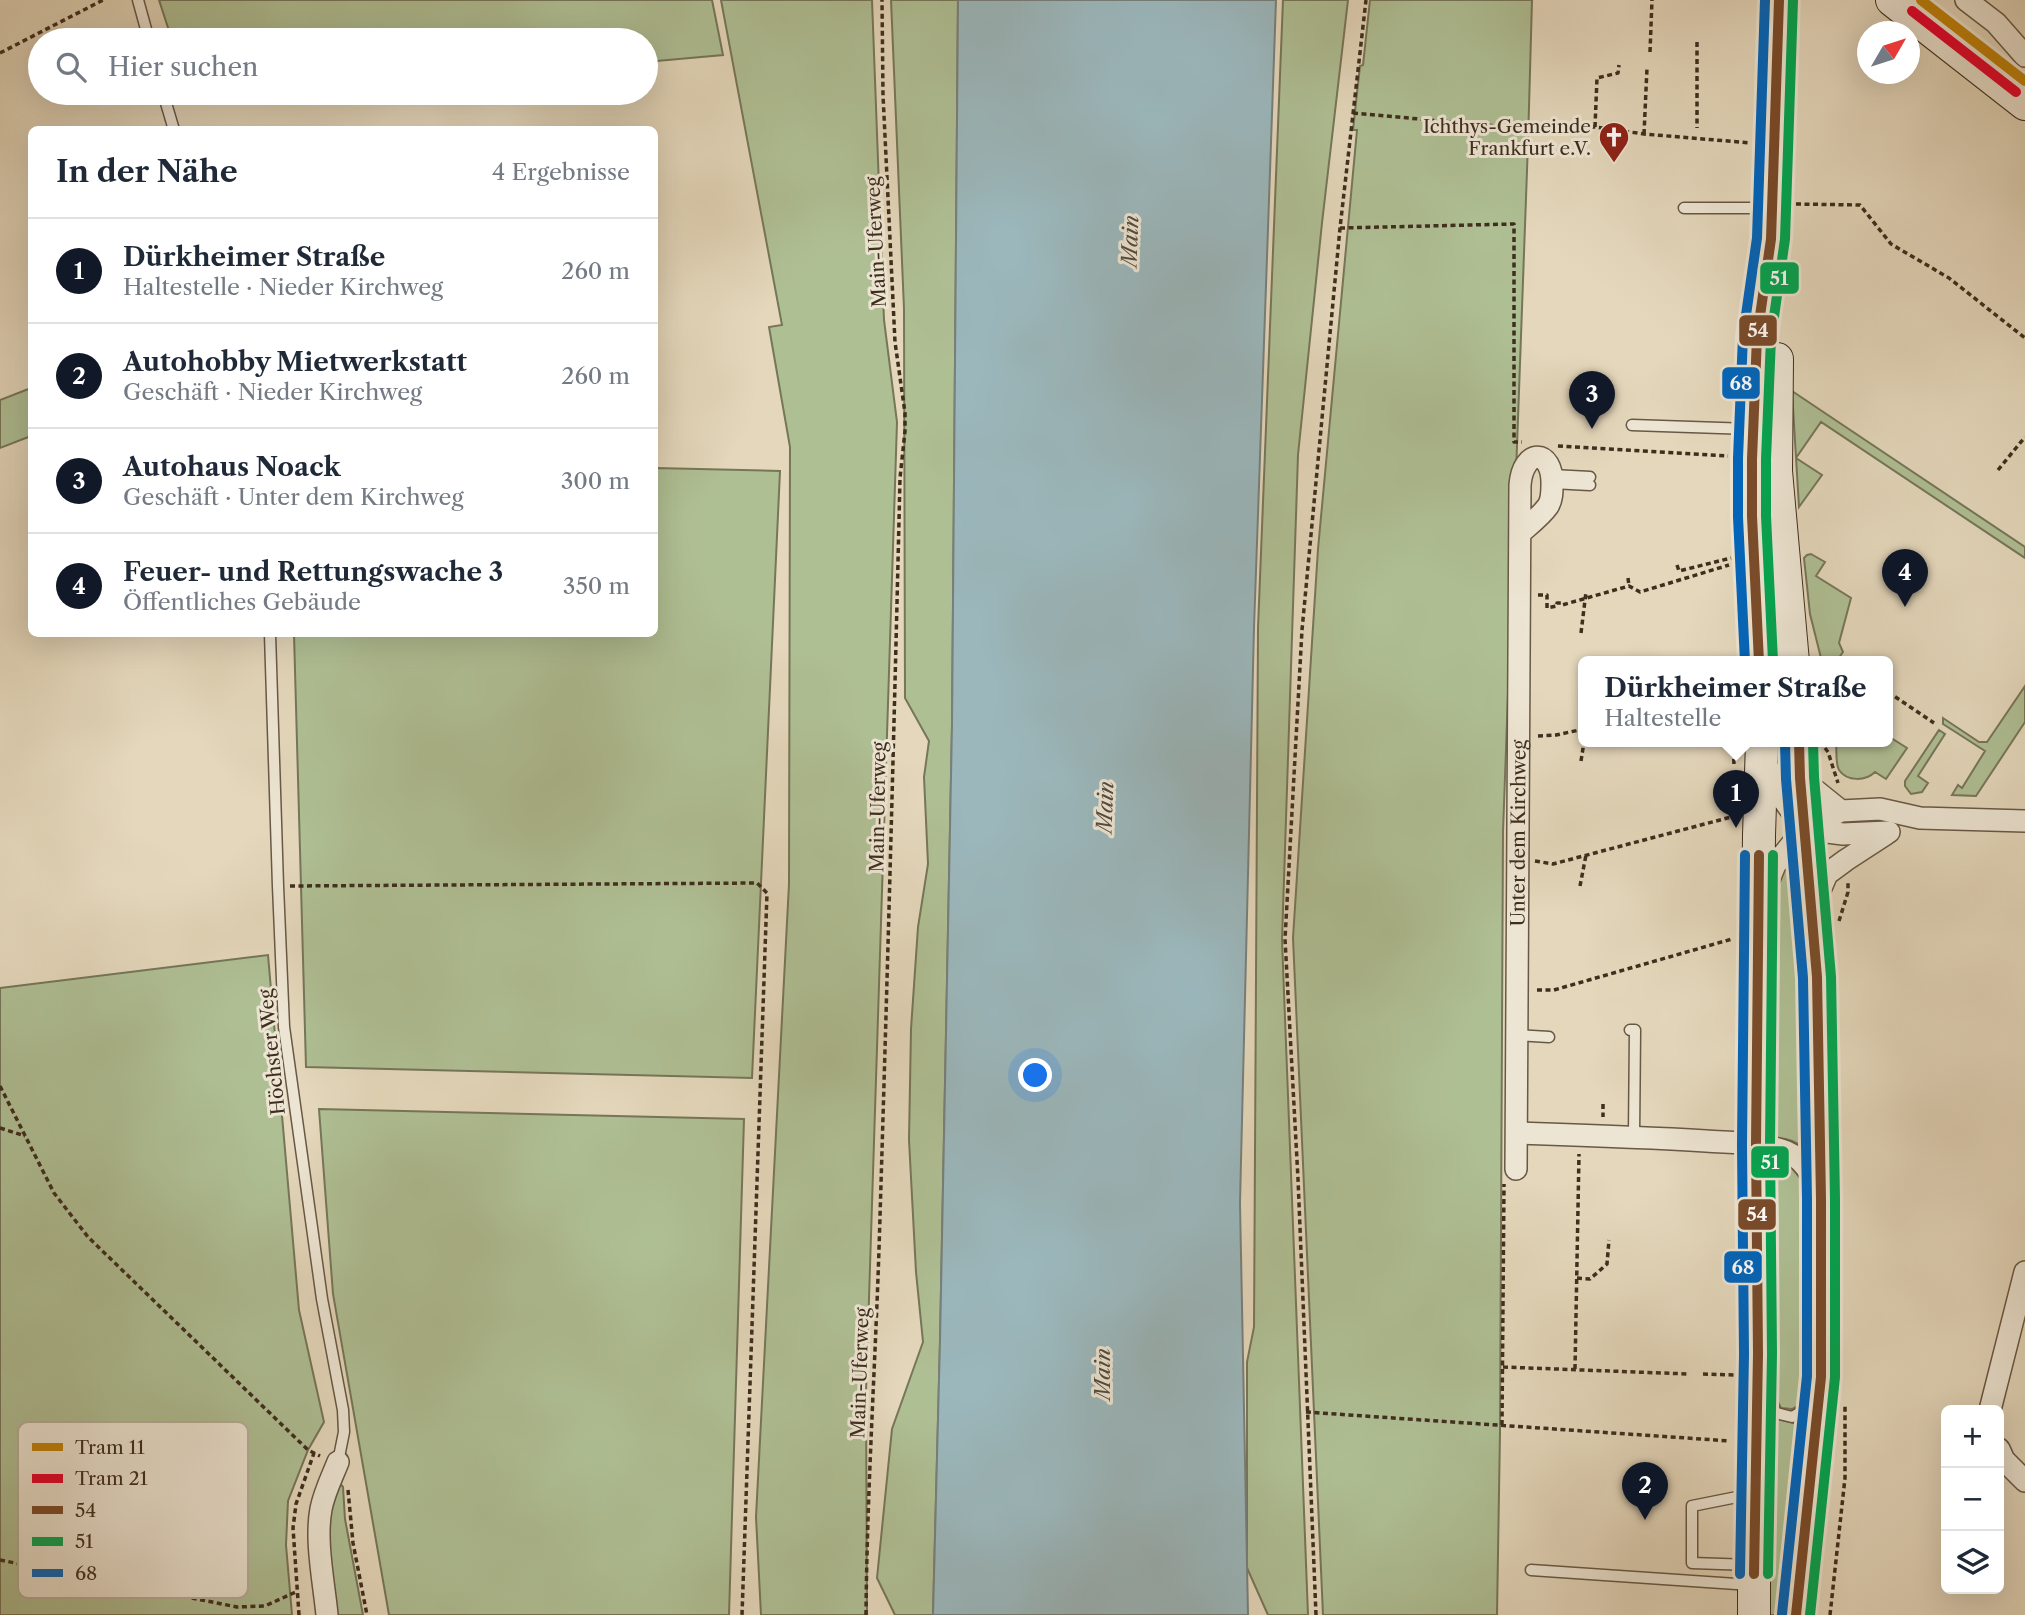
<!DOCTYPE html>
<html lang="de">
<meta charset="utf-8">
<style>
:root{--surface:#fff;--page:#f2f2f3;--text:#1f2937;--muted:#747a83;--line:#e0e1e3;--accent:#111827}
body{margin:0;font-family:"Libre Caslon Text",serif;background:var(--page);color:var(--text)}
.controls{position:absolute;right:21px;bottom:21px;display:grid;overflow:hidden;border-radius:10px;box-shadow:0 7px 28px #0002}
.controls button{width:63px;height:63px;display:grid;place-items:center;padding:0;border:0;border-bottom:2px solid var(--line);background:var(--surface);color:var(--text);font:35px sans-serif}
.compass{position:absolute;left:1857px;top:21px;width:63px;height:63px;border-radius:50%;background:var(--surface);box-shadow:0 7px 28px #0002;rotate:51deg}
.you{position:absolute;left:1036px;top:1076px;width:24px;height:24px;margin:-18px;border:5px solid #fff;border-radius:50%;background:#1a73e8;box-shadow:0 0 0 10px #1a73e833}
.badge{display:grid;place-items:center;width:46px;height:46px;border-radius:50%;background:var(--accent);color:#fff;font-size:23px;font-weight:700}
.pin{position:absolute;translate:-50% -58px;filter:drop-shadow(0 2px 4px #0008)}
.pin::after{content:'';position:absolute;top:37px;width:24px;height:21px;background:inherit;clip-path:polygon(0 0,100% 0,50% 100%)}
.popup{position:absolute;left:1578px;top:656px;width:315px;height:91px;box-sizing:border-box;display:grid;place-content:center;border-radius:10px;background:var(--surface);filter:drop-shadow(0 2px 5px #0005);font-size:23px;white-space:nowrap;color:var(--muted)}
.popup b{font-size:26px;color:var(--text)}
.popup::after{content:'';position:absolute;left:50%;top:100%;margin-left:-14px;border:14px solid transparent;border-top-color:var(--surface)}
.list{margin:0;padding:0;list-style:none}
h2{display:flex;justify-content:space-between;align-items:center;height:91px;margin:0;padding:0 28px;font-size:30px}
h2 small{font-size:23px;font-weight:400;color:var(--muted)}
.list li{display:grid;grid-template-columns:46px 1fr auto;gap:21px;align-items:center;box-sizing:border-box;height:105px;padding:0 28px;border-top:2px solid var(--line)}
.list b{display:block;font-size:26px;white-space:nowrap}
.list p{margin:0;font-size:23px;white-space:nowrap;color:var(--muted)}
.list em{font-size:23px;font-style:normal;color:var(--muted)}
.icon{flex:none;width:38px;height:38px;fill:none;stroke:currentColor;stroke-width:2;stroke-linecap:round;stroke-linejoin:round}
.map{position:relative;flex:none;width:2025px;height:1615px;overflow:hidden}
.search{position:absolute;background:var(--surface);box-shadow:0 7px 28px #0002;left:28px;top:28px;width:630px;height:77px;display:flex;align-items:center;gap:18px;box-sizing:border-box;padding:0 24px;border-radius:38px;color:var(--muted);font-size:26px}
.panel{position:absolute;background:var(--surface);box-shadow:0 7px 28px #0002;left:28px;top:126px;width:630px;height:511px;border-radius:10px}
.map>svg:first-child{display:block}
</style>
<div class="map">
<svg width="2025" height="1615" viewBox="0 0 2025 1615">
<rect width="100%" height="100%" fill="#e4d7bb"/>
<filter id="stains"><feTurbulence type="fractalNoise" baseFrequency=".00286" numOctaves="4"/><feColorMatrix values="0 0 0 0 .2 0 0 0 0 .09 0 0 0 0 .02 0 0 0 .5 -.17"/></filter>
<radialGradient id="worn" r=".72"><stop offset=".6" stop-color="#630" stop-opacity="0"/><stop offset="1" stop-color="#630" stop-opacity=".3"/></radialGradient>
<!-- green -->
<path fill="#afbf94" stroke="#767659" stroke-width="2" d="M159,0H712L723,55L646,62V40H172Z
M721,0H872L884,320L897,422L866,1392L867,1615H761L756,1517L789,884L790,447L769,327L782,325Z
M891,0H958L952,725L940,1341L933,1615H895L877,1578L892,1429L923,1342L916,1272L909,1140L911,1029L918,927L928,864L924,777L929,741L905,698L904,309Z
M1283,0H1348L1322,223L1298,455L1282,940L1308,1615H1268L1247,1568V1362L1254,1327L1258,628Z
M1370,0H1532L1528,143L1503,832L1500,1432L1497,1615H1323L1293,938L1318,549L1357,130H1353L1360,66L1363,65Z
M190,93H312L193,104Z
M31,388V436L0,448V400Z
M1792,391L2025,547V558L1821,422L1796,458L1822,475L1799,507Z
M655,468L780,471L752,1078L306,1067L294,634H654Z
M1811,554L1825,562L1816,576L1851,598L1839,643L1843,652L1836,662H1822L1810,614L1804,558L1807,555Z
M2025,686V722L1976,796L1952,795L1958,785L1962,788L1985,751L1943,724V718L1979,742H1987Z
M1939,730L1945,734L1918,776L1928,783L1922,792L1911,794L1905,786V781Z
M1888,736L1907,748L1886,779L1875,772C1866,781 1847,782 1839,770C1835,763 1837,750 1836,742H1888Z
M1793,848L1804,935L1811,1156C1799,1140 1786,1137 1766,1138L1767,897Z
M268,955L299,1310L324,1422L308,1450L288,1501L286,1545L292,1615H0V988Z
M319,1109L744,1119L729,1615H389L333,1294Z
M1786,1163L1793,1165L1806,1181V1401L1792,1409L1781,1408L1774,1394L1769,1375L1770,1172L1776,1165Z
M1762,1405L1774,1418L1794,1423L1807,1416L1786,1615H1763Z
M338,1481L343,1487L345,1519L363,1615H334L327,1521Z"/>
<!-- water -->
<path fill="#9bb7bc" stroke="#76807d" stroke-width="2" d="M958,0H1276L1254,628L1240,1203L1248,1615H933L940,1341L952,725Z"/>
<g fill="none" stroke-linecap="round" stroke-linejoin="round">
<!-- lane casing -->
<g stroke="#685845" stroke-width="13">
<path id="lane" d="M138,0L149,40
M163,93L174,130
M1684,208H1770
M1632,425L1750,429
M1552,475L1590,477
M1552,483L1590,485
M270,634L278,886L284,1027L322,1299L343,1410L344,1432L338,1462
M1630,1030H1635L1634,1136
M1516,1035L1549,1037
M1767,1394L1776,1413L1792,1417L1808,1408L1810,1404
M1751,1565L1692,1563V1506L1752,1494
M1531,1570L1751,1585"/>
</g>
<!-- street casing -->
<g stroke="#685845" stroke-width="24">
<g id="street">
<path d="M1966,0L1996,23L2025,56"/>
<path d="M1764,760L1783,799L1804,829L1843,834L1889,832"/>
<path d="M1800,778L1841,811"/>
<path d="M1764,892L1775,865L1804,829L1841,811L1880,809L1920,818L2025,821"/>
<path d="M1814,904L1827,874L1846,860L1886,834"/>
<path d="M1517,1133C1580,1135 1643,1137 1706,1141C1732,1143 1762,1142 1787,1152C1803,1159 1811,1173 1817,1188"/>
<path id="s1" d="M1516,1169L1520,485C1523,448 1553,448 1552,485C1552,492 1552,500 1548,506C1541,516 1529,525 1520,533"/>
<path d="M1990,1410L2025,1272"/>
<path d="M1999,1449L2004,1460L2025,1481"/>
<path d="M327,1615C324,1583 315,1541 321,1509C324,1493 332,1477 338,1462"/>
</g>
</g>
<!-- secondary casing -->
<g stroke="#3e2e1e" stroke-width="34">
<path id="secondary" d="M1892,0L2025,104
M1777,359L1776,471L1793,662
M1759,662L1752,516V459L1757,337L1771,239L1779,0
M1754,1615V1493L1758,1354L1756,1145L1759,835L1762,742
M1796,1615L1821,1377V1199L1817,977L1800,778L1799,742"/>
</g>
<!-- path -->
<path stroke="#3e2e1e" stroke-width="3.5" stroke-dasharray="5 3.5" stroke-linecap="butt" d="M1697,42V128
M1650,52L1652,0
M0,53L103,0
M1353,113L1496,126L1595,127L1644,134L1751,143
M1595,127L1597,78L1618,73L1619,65
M1644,134L1647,68
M1796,204L1860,205L1891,244L1949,278L2025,338
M1340,228L1514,224V442H1522
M1558,446L1728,456
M1998,470L2025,437
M1677,565L1679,571L1731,558
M1628,578L1629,586
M1538,595H1547V608L1557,606V603H1561L1562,605L1629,586L1640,592L1729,565
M1581,633L1586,592
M1843,661L1844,662
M1888,692L1934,723
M1538,736L1556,735L1584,729
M1733,742L1734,765
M1825,748L1828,752L1838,783
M1581,761L1584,742
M1535,861L1553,864L1735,816
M290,886L757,883L767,893L742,1615
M1580,886L1586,855
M1839,921L1848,892V881
M1537,990H1554L1732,939
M0,1086L54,1193L88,1237L308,1450L320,1456
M1603,1104V1117
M0,1128L25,1136
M1577,1278L1590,1279L1607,1264L1609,1240
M1503,1367L1688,1374
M1575,1369L1579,1154
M1703,1374L1735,1375
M1306,1412L1730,1441
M1502,1425L1504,1184
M348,1490L353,1543L367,1615
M0,1560L237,1607L265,1606L298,1591
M299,1615L293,1528L296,1504L314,1453
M866,1615C867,1493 875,1371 879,1249C887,992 894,735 900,478L905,431V413L895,342L883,95L882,0
M1316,1615L1298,1179L1285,939L1302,630L1340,228L1366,0
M1830,1615L1845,1478V1404"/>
<!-- lane -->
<use href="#lane" stroke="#ede5d3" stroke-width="10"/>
<!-- street -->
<use href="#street" stroke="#ede5d3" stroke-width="21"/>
<!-- secondary -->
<use href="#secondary" stroke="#ede5d3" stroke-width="32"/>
<!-- bus-1 casing -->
<g stroke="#ede5d3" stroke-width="16">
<path id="bus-1" d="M1759,662L1752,516V459L1757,337L1771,239L1779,0
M1754,1574L1758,1354L1756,1145L1759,855
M1796,1615L1821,1377V1199L1817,977L1800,778L1799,742"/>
</g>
<!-- bus-2 casing -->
<g stroke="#ede5d3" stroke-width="16">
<path id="bus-2" d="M1773,661L1766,516V459L1771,338L1785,239L1793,0
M1768,1574L1772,1354L1770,1145L1773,855
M1810,1615L1835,1377V1199L1831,977L1814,777L1813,742"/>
</g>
<!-- bus-3 casing -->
<g stroke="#ede5d3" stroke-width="16">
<path id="bus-3" d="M1745,662L1738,517V458L1743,336L1757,238L1765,0
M1740,1574L1744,1354L1742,1145L1745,855
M1782,1614L1807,1376V1199L1803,978L1786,779L1785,742"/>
</g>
<!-- bus-1 -->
<use href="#bus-1" stroke="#7a4b2a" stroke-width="10"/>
<!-- bus-2 -->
<use href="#bus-2" stroke="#00a651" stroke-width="10"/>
<!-- bus-3 -->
<use href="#bus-3" stroke="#0065bd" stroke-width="10"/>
<!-- tram-1 casing -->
<g stroke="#ede5d3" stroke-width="16">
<path id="tram-1" d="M1921,0L2025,81"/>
</g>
<!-- tram-2 casing -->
<g stroke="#ede5d3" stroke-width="16">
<path id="tram-2" d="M1912,11L2016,92"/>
</g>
<!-- tram-1 -->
<use href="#tram-1" stroke="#c08209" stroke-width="10"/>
<!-- tram-2 -->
<use href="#tram-2" stroke="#e4002b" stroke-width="10"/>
</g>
<!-- icons -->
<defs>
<g id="church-pin" transform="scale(1.575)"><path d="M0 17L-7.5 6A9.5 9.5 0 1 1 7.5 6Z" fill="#8f2418" stroke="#ede5d3"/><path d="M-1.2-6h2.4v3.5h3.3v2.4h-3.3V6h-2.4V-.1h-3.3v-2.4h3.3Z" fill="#fff"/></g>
</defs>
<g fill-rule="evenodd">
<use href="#church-pin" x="1614" y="137"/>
</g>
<g text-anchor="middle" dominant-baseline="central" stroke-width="6" stroke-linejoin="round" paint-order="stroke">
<!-- poi labels -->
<g font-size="19" fill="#3e2e1e" stroke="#ede5d3" text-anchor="end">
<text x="1591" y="126">Ichthys-Gemeinde<tspan x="1591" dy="22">Frankfurt e.V.</tspan></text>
</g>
<!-- street labels -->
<g font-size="19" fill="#3e2e1e" stroke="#ede5d3">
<text transform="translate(876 242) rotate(-93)">Main-Uferweg</text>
<text transform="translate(878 807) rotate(-89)">Main-Uferweg</text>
<text stroke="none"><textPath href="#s1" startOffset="336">Unter dem Kirchweg</textPath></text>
<text transform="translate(272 1052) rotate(-96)">Höchster Weg</text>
<text transform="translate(860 1373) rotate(-88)">Main-Uferweg</text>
</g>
<!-- water labels -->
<g font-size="21" font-style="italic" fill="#51493e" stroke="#ede5d3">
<text transform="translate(1130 241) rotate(-88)">Main</text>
<text transform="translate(1105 807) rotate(-88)">Main</text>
<text transform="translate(1102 1374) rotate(-90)">Main</text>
</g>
</g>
<!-- legend -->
<rect x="18" y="1422" width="230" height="176" rx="10" fill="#ede5d3" stroke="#b8ae9d" stroke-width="2"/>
<rect x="32" y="1443" width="31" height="8" fill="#c08209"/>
<rect x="32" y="1474" width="31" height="9" fill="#e4002b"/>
<rect x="32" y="1506" width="31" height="8" fill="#7a4b2a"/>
<rect x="32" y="1537" width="31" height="9" fill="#00a651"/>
<rect x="32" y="1569" width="31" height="8" fill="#0065bd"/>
<g font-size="19" fill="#3e2e1e">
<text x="75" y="1454">Tram 11</text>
<text x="75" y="1485">Tram 21</text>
<text x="75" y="1517">54</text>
<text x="75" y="1548">51</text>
<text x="75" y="1580">68</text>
</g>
<g stroke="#ede5d3" stroke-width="2.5">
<rect x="1759" y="261" width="41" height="34" rx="7" fill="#00a651"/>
<rect x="1738" y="314" width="40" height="33" rx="7" fill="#7a4b2a"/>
<rect x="1721" y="366" width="40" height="34" rx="7" fill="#0065bd"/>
<rect x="1750" y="1145" width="40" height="34" rx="7" fill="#00a651"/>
<rect x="1737" y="1198" width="40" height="33" rx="7" fill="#7a4b2a"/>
<rect x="1723" y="1250" width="40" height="34" rx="7" fill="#0065bd"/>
</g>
<g font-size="19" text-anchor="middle" font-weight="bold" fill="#fff">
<text x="1779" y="285">51</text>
<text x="1758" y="337">54</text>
<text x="1741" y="390">68</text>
<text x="1770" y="1169">51</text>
<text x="1757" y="1221">54</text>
<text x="1743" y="1274">68</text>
</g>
<rect width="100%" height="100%" filter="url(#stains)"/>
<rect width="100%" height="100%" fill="url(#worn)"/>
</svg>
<div class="controls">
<button>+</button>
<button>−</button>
<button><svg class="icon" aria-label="layers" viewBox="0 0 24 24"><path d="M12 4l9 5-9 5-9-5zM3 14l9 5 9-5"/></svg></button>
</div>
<svg class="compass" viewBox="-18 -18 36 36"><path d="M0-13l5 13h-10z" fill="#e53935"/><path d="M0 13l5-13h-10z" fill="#747a83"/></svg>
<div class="you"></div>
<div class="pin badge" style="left:1736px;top:828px">1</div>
<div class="popup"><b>Dürkheimer Straße</b>Haltestelle</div>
<div class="pin badge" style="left:1645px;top:1520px">2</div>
<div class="pin badge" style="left:1592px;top:429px">3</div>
<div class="pin badge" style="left:1905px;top:607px">4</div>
<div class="search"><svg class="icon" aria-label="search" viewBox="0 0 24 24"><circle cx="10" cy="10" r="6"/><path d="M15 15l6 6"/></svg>Hier suchen</div>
<section class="panel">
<h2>In der Nähe<small>4 Ergebnisse</small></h2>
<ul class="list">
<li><span class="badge">1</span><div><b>Dürkheimer Straße</b><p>Haltestelle · Nieder Kirchweg</p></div><em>260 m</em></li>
<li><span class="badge">2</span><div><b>Autohobby Mietwerkstatt</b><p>Geschäft · Nieder Kirchweg</p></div><em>260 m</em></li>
<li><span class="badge">3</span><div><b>Autohaus Noack</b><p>Geschäft · Unter dem Kirchweg</p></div><em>300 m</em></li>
<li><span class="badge">4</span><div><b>Feuer- und Rettungswache 3</b><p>Öffentliches Gebäude</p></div><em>350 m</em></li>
</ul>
</section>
</div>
